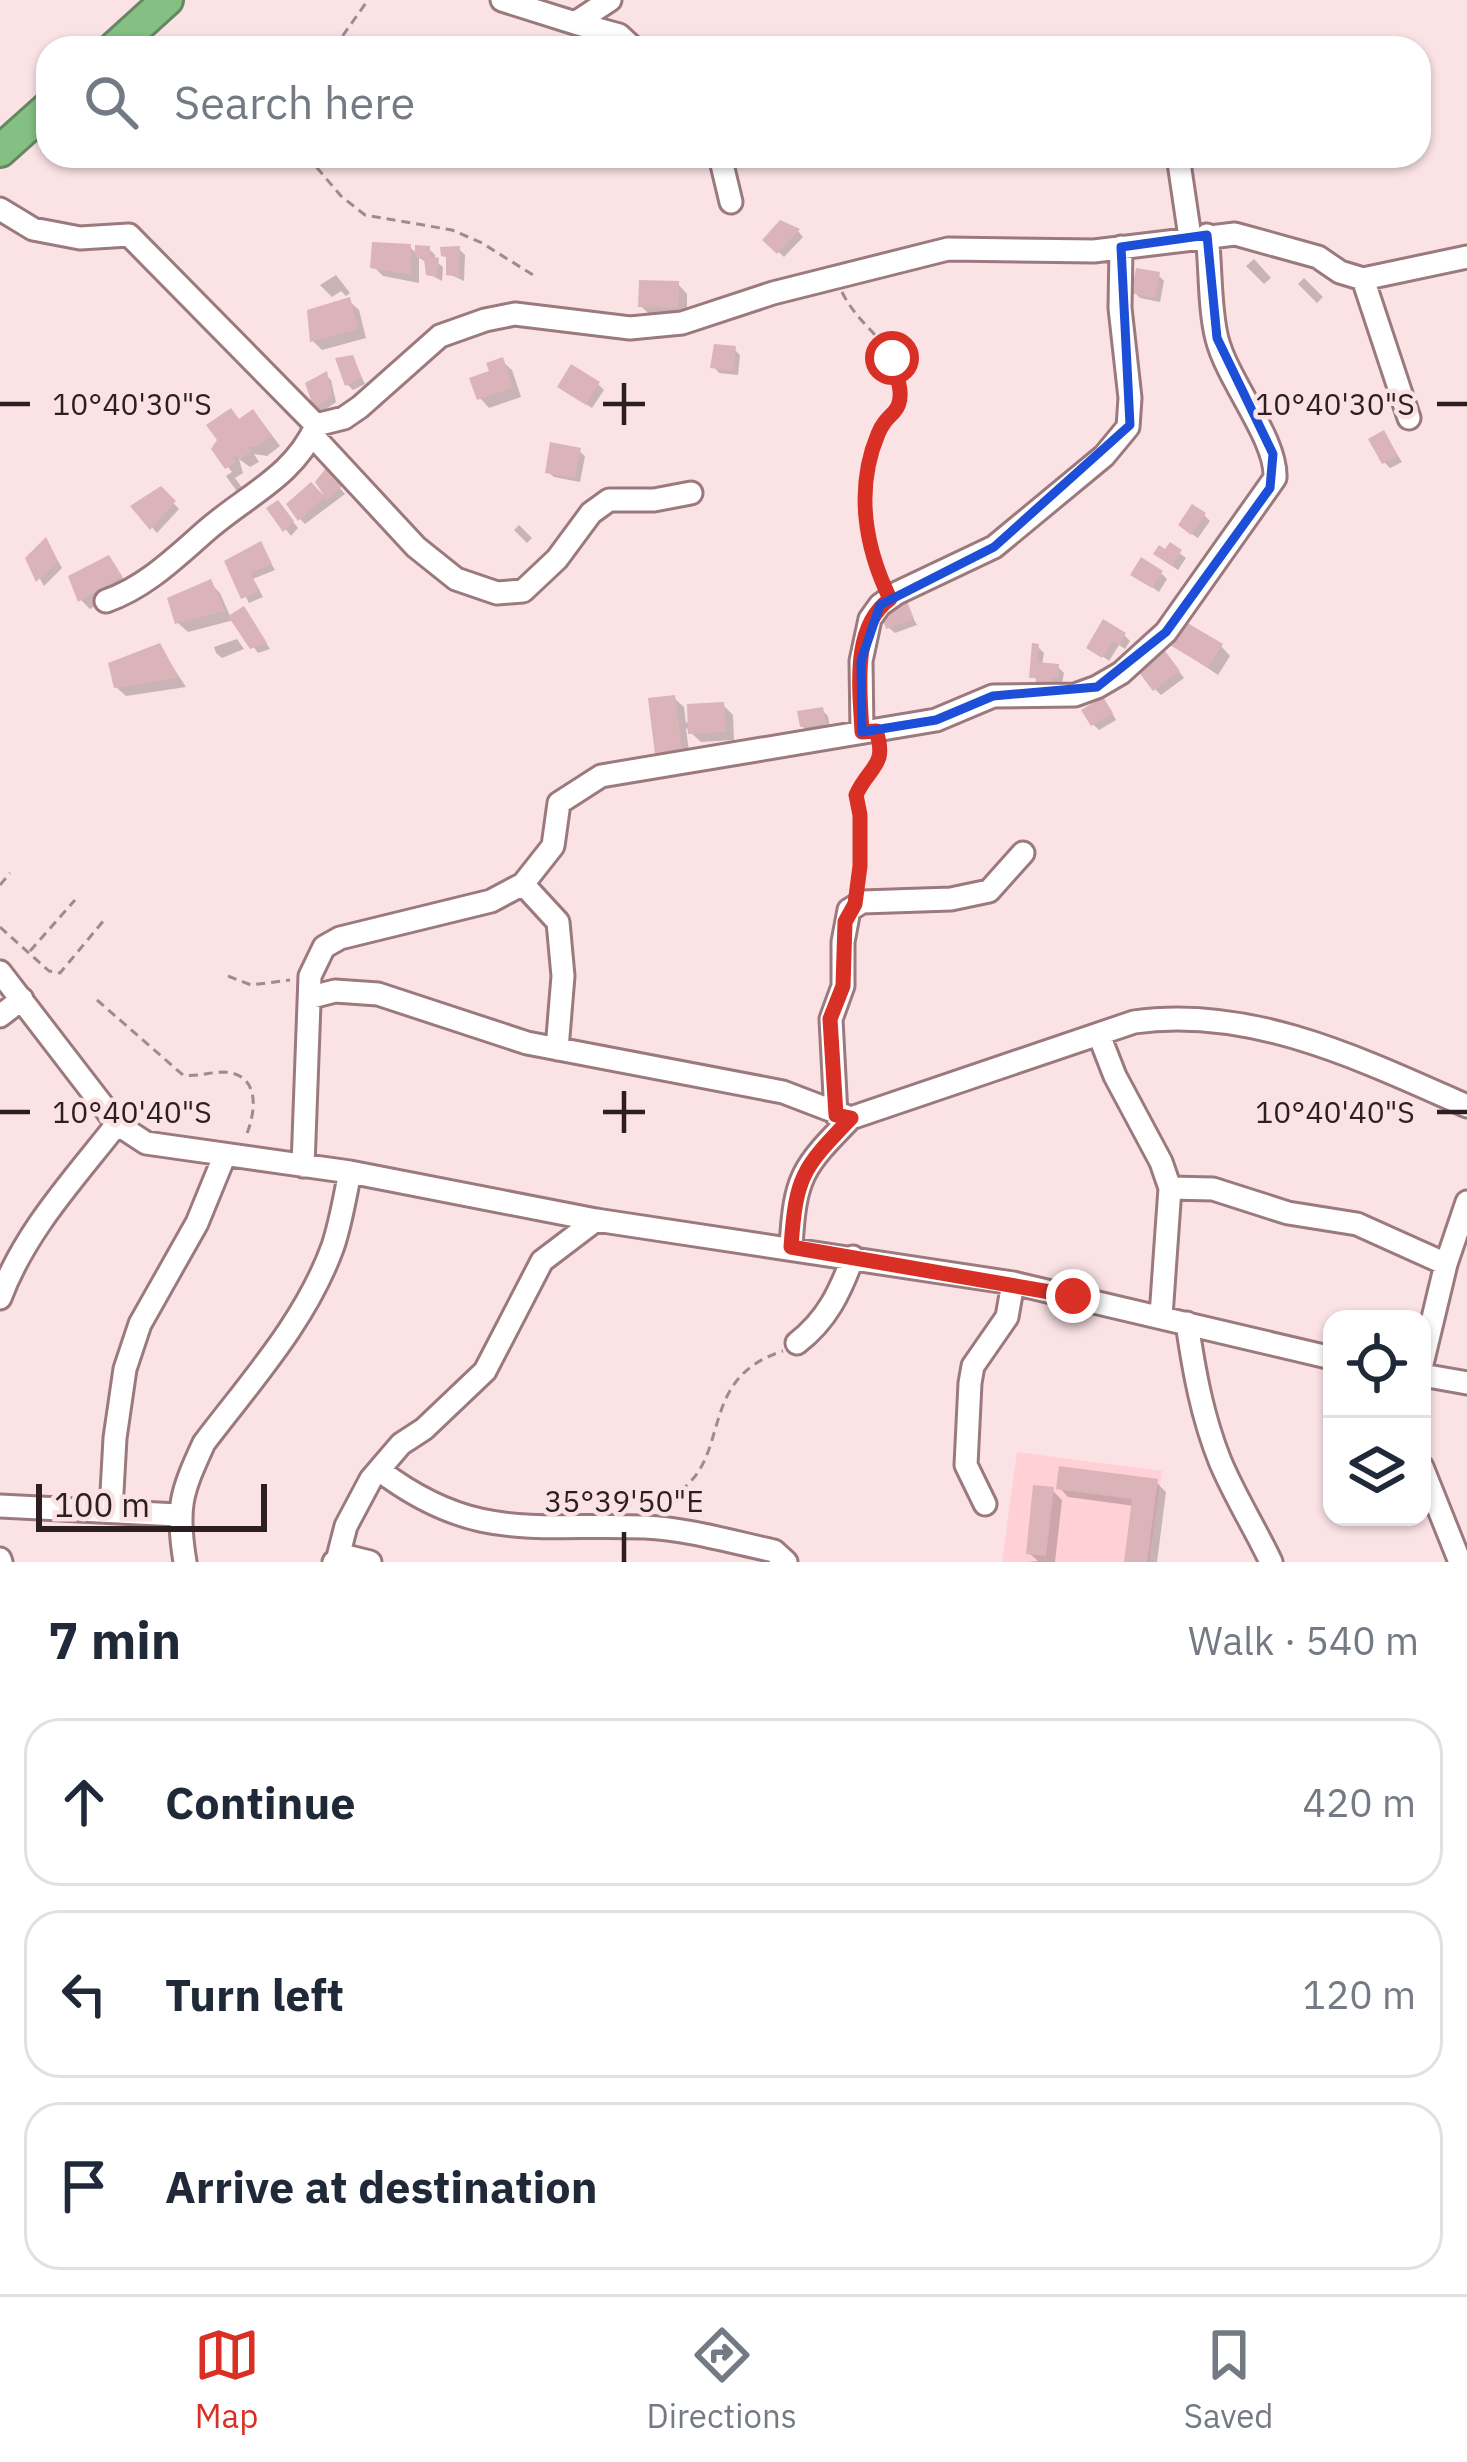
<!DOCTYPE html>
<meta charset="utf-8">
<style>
:root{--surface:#fff;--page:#f6f6f7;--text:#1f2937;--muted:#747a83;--line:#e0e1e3;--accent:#d93025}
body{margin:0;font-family:"IBM Plex Sans",sans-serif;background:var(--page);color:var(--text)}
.controls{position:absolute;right:36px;bottom:36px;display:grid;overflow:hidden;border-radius:24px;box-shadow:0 3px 9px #0004}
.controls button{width:108px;height:108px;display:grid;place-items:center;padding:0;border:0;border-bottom:3px solid var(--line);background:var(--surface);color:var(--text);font:60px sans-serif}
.scale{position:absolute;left:36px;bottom:30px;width:231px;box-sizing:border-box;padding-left:12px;border:6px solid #2d1f21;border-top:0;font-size:33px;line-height:42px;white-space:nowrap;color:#2d1f21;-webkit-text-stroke:9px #fae2e5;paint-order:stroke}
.stop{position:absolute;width:36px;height:36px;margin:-27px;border:9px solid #d93025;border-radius:50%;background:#fff}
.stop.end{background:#d93025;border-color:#fff;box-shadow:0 3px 12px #0008}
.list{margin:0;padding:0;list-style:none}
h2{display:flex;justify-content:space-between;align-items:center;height:156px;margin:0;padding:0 48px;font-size:51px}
h2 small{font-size:39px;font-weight:400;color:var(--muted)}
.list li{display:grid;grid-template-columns:78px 1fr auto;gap:36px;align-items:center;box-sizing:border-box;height:168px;margin:0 24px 24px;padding:0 24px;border:3px solid var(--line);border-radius:36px}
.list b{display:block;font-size:45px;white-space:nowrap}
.list em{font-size:39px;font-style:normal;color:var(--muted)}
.icon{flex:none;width:66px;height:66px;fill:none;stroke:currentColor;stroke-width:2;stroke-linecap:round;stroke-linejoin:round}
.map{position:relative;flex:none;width:1467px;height:1562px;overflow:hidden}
.search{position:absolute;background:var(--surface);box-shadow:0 3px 9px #0004;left:36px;right:36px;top:36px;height:132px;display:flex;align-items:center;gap:30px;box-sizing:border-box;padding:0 42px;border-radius:36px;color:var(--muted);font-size:45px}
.sheet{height:732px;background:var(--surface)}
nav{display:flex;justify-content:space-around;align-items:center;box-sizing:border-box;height:168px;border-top:3px solid var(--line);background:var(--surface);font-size:33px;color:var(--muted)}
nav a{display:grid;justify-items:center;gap:6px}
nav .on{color:var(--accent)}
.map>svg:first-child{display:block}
</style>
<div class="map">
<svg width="1467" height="1562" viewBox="0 0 1467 1562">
<rect width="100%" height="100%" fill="#fae2e5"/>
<!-- built -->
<path fill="#ffd0d6" d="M1017,1452L1162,1471L1149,1562H1002Z"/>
<!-- shadow -->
<path fill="#0003" d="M798,231L803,237L784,257L766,240Z
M410,247L418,255L429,249L435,255V261L443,267L442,281L429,274L428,263L419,258V283L383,276L374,267Z
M459,249L465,255L464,281L449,274Z
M1254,259L1271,278L1264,284L1246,266Z
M336,275L350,293L346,296L341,291L332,297L320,285Z
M1158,275L1164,281L1160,302L1140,298L1134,292Z
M1304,278L1323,297L1317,303L1298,284Z
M678,284L687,294V316H651L641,306Z
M349,301L359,310L366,338L322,350L313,341Z
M734,349L740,355L738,375L719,373L714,367Z
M352,358L365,384L353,390L347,384Z
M502,361L512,370L521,397L489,408L480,398Z
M326,375L331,380L336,402L322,412L316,407Z
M598,384L604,390L592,408L567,392Z
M241,422H262L280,446L267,456L254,454L259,462L250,467L239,459L243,473L235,478L243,489L238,493L226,476L232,472L214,449Z
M1384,434L1402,462L1390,468L1384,462Z
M579,451L585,456L580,482L554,477L548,472Z
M326,472L345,494L305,524L300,519L311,485L328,498Z
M161,490L179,509L157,533L134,507Z
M270,509H283L298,528L291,536Z
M1204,515L1210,521L1198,538L1187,531Z
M519,525L532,538L527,543L514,530Z
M46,541L62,568L44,586L29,559Z
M260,545L275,570L253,579L263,597L249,603L228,562Z
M1170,546L1186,558L1178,570L1162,559Z
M109,559L129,586L90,609L81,600Z
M1161,573L1167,579L1159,592L1134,575Z
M210,583L220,593L231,618L249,616L270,649L258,653L234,620L188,632L178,623Z
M906,605L917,625L895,633L889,628Z
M1124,635L1130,641L1125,649L1119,645L1109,661L1090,647Z
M237,639L244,649L222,658L216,653L214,647Z
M1169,642L1221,646L1230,656L1218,675Z
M159,646L186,687L126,696L116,687Z
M1038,647L1044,653L1042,665L1058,667L1064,673L1062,683H1056L1055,694L1032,676Z
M1170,660L1184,678L1161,695L1155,689Z
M674,698L684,707L686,723L723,705L733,715L734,740L701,742L686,728L690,760L667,762L658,753Z
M1108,706L1116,720L1099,730L1093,724Z
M822,710L828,716L830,729L808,732L802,726Z
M1156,1482L1166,1492L1157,1562H1127L1135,1506L1068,1497L1059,1487Z
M1052,1490L1062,1500L1055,1562H1027L1038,1561L1029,1553Z"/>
<!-- building -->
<path fill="#dab4b9" d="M780,220L800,229L777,254L762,240Z
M372,242L411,244V275L370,268Z
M415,245L430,246V256L439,258L437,277L426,275L424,259L415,257Z
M460,246L459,277L446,275V257L441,256L440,247Z
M1136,268L1160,272L1155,298L1131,293Z
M639,280L679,281L678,308L638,307Z
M350,297L358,329L310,342L307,310Z
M714,344L736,346L733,371L710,368Z
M353,355L362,378L345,386L335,358Z
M503,357L513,388L477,400L469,378L489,371L486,363Z
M571,364L600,382L586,405L557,387Z
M327,371L332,396L314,409L305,383Z
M231,408L239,419L253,409L272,436L256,447L248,446L251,452L239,459L233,455L235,463L225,469L211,449L217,440L206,425Z
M1384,430L1398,456L1382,464L1368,439Z
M550,442L581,448L575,478L545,473Z
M326,468L342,486L327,500L315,482Z
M311,482L325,497L298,521L286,504Z
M161,486L176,501L150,530L130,506Z
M278,500L294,521L283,532L266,508Z
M1192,504L1206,513L1191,535L1178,525Z
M46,537L58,561L36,582L25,558Z
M261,541L272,564L250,573L260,591L241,599L224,561Z
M1170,542L1182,550L1172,566L1153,554L1159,545L1165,549Z
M109,555L122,576L78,602L68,576Z
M1141,557L1163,571L1152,588L1130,575Z
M211,579L225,611L175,624L167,598Z
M907,601L914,619L886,629L880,611Z
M244,606L267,643L250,649L228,616Z
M1179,618L1223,644L1208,668L1165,642Z
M1103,619L1126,633L1119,645L1113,641L1102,658L1086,648Z
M160,643L179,678L114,688L108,663Z
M1032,643L1039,644L1037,662L1059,664L1058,679L1052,678L1050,690L1035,688L1036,678H1029Z
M1165,651L1180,671L1153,691L1138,671Z
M675,695L682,751L655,754L648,698Z
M1103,697L1113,713L1091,726L1081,710Z
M724,702L726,732L688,734L687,704Z
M823,707L826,724L800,727L797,711Z
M1059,1466L1158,1479L1147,1562H1124L1132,1499L1056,1489Z
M1033,1485L1054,1487L1046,1556L1026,1554Z"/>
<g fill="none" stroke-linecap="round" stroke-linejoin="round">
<!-- minor casing -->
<g stroke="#9b797d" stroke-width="27">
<path id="minor" d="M502,0L575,23L610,0
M575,23L619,35L633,48
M720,156L731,202
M1178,156L1190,237
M0,209L33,229L80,238L129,235L316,425L344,418L360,407L440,336L485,320L515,314L630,328L682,323L773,293L948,249L1094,251L1235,234L1318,257L1340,272L1363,279L1467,257
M1363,279L1409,418
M312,435L416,547L456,579L497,593L523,591L557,559L591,513L609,500H654L691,493
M106,601C146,587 176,557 207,530C247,495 293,477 316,426
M862,732L861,661L870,619L880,605L897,593L994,547L1104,456L1128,427L1130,398L1120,308L1121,247
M523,884L558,922L563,976L557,1049
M0,972L117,1124L146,1143L350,1172L596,1220L1013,1283L1332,1358
M312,997L335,991L378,994L527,1043L783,1092L851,1118L1134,1022C1250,1005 1363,1060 1467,1106
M0,1016L22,999
M1099,1035L1115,1076L1161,1162L1170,1188L1161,1316
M836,1115L831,1019L843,986V942L849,910L862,902L951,899L989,891L1023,853
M303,1166L310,976L324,947L340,938L491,901L523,884L553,846L559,803L601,776L936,720L993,696L1075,695L1097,687L1121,673L1166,632L1275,478C1277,439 1228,382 1217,339C1209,307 1211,268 1207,235
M1170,1188L1213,1189L1288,1213L1357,1224L1446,1264
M791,1247C795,1176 802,1168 851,1118
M0,1298C25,1231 74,1179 117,1124
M1187,1323C1194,1371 1202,1416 1220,1461C1234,1495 1255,1528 1271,1562
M797,1343C827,1320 840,1292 853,1257
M1422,1364L1446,1264L1467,1202
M1422,1375L1467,1383
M1422,1467L1460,1562
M379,1470C475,1543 535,1523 645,1527C688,1529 732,1542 774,1551L786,1562
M985,1504L966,1465L970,1383L973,1366L1007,1317L1013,1283
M0,1506L178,1515
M111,1510L115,1438L125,1369L140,1324L197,1223L224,1157
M0,1559L1,1562
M337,1561L346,1526L371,1479L401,1444L424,1429L485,1371L542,1261L596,1220
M185,1562C176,1507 181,1493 204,1443C251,1381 306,1321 333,1246C341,1222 345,1196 350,1172
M334,1562L350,1557L370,1562"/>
</g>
<!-- highway casing -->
<g stroke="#668761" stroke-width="36">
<path id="highway" d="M114,48L167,0
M0,151L48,108"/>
</g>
<!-- path -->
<path stroke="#9f8b8e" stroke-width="3" stroke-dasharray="9 6" stroke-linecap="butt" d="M334,48L368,0
M307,156L341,196L365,215L452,230L482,243L533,275
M842,292C862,333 898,340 901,395C901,412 884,420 878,434C858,482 863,534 881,581
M0,885L10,873
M858,885L861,831L856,795L879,762L881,747
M0,927L49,971L60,973L105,919
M30,951L75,900
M228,976L251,985L290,980
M97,1000L183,1075C197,1077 210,1072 224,1072C261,1074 256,1112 246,1136
M623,1508C642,1498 670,1501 686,1486C729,1448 701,1377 783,1351"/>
<!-- minor -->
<use href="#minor" stroke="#fff" stroke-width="21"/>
<!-- highway -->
<use href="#highway" stroke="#84bf83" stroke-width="30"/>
</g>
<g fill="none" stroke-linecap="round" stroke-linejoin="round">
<!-- route -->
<path stroke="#d93025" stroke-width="15" d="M892,358C896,375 907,398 894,412C887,419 882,424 878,434C855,489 865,547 890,599C851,627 860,690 862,732L876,731C888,766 869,766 856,795L860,815V866L855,904L845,922L843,986L830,1019L836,1115L851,1118C802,1169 796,1176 791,1247L1073,1296"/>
</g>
<!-- marked area -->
<path fill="none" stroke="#1d4ed8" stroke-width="9" stroke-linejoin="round" d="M1207,235L1217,338L1273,454L1270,488L1166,632L1097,687L993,696L936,720L862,732L861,661L880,605L994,547L1130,425L1121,247Z"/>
<!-- ticks -->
<path fill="none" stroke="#2d1f21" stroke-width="4.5" d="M624,383V425M0,404H30M603,404H645M1437,404H1467M624,1091V1133M0,1112H30M603,1112H645M1437,1112H1467M624,1532V1562"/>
<g font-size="30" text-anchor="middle" fill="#2d1f21" stroke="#fae2e5" stroke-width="9" stroke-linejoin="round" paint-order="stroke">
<text x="132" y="415">10°40'30"S</text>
<text x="1335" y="415">10°40'30"S</text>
<text x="132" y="1123">10°40'40"S</text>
<text x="1335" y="1123">10°40'40"S</text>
<text x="624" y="1512">35°39'50"E</text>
</g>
</svg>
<div class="controls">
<button><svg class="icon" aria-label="locate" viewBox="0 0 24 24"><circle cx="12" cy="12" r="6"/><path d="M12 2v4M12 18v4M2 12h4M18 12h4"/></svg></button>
<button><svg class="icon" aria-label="layers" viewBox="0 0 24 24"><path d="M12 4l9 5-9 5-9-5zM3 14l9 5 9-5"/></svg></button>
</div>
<div class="scale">100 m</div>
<div class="stop" style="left:892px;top:358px"></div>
<div class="stop end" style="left:1073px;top:1296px"></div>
<div class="search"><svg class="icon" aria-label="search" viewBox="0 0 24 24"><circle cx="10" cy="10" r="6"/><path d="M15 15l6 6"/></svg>Search here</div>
</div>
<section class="sheet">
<h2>7 min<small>Walk · 540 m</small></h2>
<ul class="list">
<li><svg class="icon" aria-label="ahead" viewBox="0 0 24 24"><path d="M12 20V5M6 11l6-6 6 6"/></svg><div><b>Continue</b></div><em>420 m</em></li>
<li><svg class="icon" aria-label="left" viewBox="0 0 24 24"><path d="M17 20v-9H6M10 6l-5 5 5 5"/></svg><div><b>Turn left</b></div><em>120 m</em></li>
<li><svg class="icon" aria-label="arrive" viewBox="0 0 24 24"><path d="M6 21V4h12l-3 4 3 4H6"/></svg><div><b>Arrive at destination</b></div></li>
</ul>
</section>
<nav>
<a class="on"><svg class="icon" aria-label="map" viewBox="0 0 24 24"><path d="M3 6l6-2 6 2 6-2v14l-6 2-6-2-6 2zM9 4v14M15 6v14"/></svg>Map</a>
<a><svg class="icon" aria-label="directions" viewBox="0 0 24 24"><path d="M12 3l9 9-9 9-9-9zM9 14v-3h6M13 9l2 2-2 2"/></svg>Directions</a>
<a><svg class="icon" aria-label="saved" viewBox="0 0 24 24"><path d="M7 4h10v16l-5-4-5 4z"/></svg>Saved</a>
</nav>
